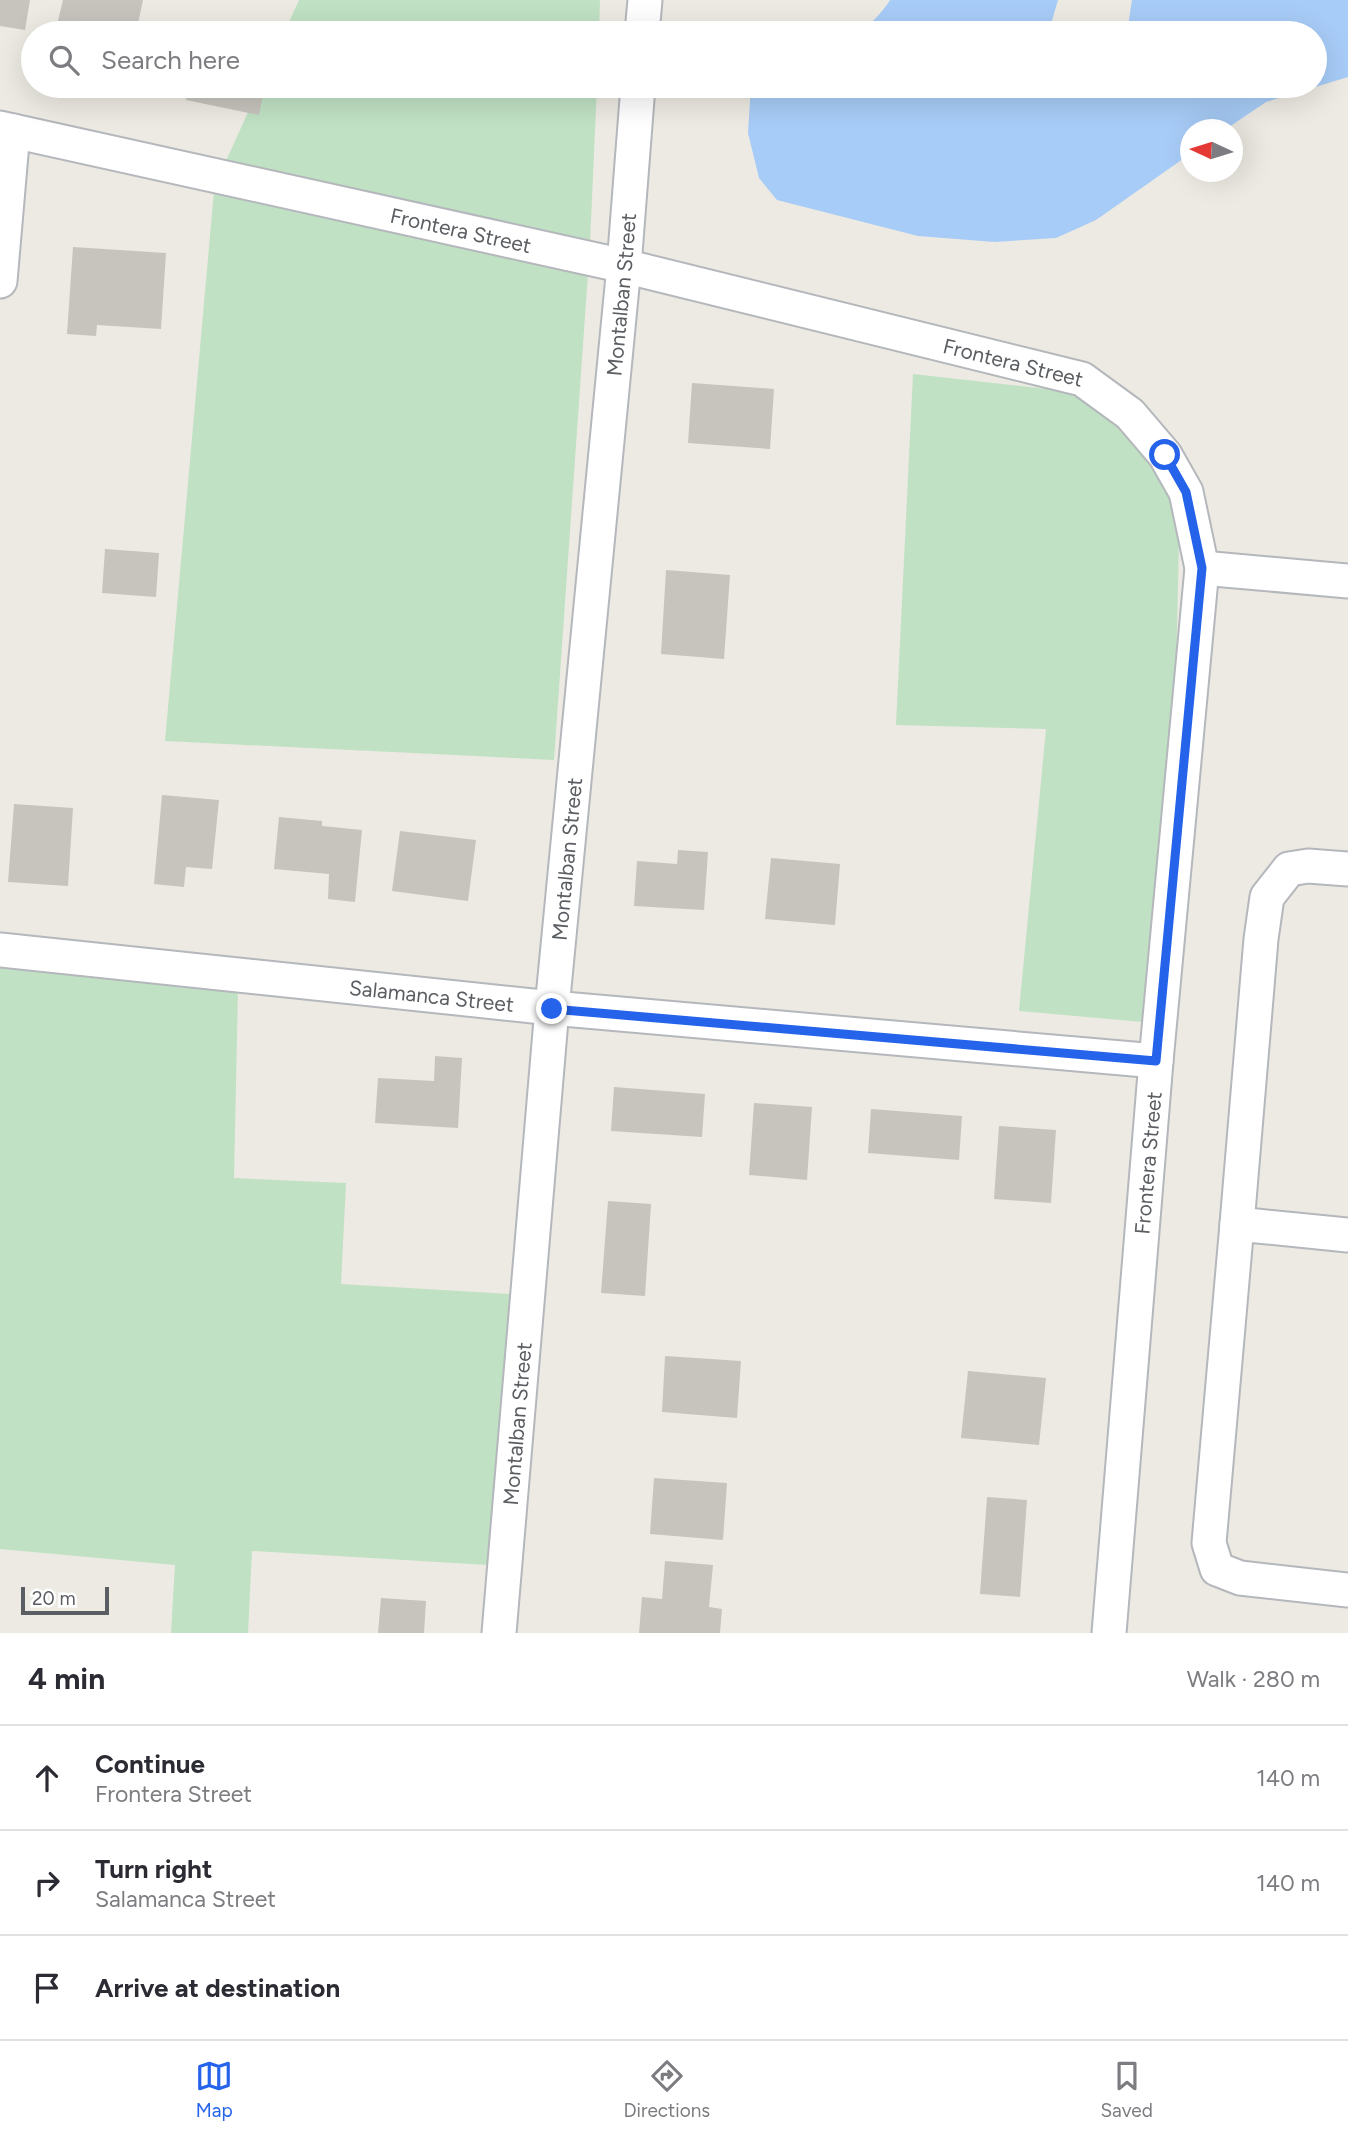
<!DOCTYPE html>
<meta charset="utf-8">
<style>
:root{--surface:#fff;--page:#f7f7f7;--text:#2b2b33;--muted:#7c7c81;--line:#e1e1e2;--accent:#2563eb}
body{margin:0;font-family:Figtree,sans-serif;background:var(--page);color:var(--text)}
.compass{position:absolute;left:1180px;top:119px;width:63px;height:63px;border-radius:50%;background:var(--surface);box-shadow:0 7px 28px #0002;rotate:274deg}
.scale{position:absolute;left:21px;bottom:18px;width:88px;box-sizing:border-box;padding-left:7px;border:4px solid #5a5d61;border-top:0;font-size:19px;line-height:24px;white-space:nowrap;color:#5a5d61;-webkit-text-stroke:5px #fff;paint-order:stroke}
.stop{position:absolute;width:21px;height:21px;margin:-16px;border:5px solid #2563eb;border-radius:50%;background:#fff}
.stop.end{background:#2563eb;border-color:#fff;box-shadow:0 2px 7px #0008}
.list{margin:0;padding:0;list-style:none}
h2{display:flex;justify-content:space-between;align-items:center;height:91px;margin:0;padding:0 28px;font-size:30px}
h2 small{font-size:23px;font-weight:400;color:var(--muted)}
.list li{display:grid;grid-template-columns:46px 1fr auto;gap:21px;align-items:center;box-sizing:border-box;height:105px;padding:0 28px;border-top:2px solid var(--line)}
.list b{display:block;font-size:26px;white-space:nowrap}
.list p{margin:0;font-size:23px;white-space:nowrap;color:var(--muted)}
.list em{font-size:23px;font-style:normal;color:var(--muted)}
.icon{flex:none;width:38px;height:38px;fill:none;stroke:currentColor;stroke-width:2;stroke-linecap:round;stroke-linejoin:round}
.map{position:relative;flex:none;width:1348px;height:1633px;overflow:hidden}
.search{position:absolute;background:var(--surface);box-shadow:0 7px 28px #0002;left:21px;right:21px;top:21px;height:77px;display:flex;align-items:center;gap:18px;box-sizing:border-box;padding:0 24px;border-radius:38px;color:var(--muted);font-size:26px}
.sheet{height:406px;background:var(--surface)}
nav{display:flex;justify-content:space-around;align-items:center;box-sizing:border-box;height:98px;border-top:2px solid var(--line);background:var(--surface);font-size:19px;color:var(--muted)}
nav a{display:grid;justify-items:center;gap:4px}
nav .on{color:var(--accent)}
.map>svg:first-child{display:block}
</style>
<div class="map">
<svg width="1348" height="1633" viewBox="0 0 1348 1633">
<rect width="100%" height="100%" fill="#eceae2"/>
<!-- green -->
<path fill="#c0e1c4" d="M299,0H600L599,33H284Z
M260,86H597L590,243L225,163Z
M214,191L588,273L554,760L165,741Z
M913,374L1074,392L1118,424L1151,463L1170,497L1179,539L1176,675L1143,1022L1019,1011L1046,729L896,725Z
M0,965L238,990L234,1178L346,1183L341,1284L511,1294L488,1565L252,1551L248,1633H171L175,1565L0,1549Z"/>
<!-- water -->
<path fill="#a7ccf7" d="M890,0H1058L1051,24V33H855C870,26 881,14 890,0Z
M1132,0H1348V77L1266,102L1226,129L1190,130V154L1096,220L1056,238L995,242L918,236L777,200L759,178L748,133L751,86H1315V33H1127Z"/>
<!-- building -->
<path fill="#c7c4be" d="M0,0H30L25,30L0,26Z
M63,0H143L136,33H76L56,29Z
M189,86H265L259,115L186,100Z
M73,247L166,253L161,329L97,325L96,336L67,334Z
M692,383L774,389L770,449L688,443Z
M105,549L159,553L156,597L102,593Z
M666,570L730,575L724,659L661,654Z
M162,795L219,800L212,869L186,867L184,887L154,884Z
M14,804L73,808L68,886L8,882Z
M279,817L322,821V826L362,830L355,902L328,899L329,874L274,869Z
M400,831L476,840L468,901L392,891Z
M678,850L708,852L704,910L634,906L637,861L677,864Z
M771,858L840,864L835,925L765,919Z
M435,1056L462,1058L458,1128L375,1123L378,1078L434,1081Z
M614,1087L705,1094L702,1137L611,1131Z
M754,1103L812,1107L807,1180L749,1175Z
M871,1109L962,1116L959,1160L868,1153Z
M999,1126L1056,1130L1051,1203L994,1199Z
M608,1201L651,1204L645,1296L601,1293Z
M665,1356L741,1361L737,1418L662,1412Z
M968,1371L1046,1378L1039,1445L961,1438Z
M654,1478L727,1483L723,1540L650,1534Z
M987,1497L1027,1500L1020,1597L980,1594Z
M665,1561L713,1565L709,1607L722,1609L720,1633H639L642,1597L662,1599Z
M381,1598L426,1601L424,1633H378Z"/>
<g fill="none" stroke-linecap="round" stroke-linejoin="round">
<!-- street casing -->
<g stroke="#b4b7bb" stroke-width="37">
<g id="street">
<path d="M642,33L645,0"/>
<path id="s1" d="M0,128L624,266L1082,379L1130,414L1165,455L1186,492L1202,568L1156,1061L1109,1633"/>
<path d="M0,281L13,131"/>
<path d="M1202,568L1348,581"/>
<path id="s2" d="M0,950L552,1008L1156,1061"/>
<path d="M1237,1224L1261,939L1267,897L1289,869L1308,866L1348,869"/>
<path d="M1348,1235L1237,1224L1209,1543L1217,1569L1240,1578L1348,1590"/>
<path id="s3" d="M499,1633L552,1008L624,266L638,86"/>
</g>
</g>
<!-- street -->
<use href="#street" stroke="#fff" stroke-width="33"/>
</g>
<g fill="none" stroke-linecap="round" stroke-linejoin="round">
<!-- route -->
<path stroke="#2563eb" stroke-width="9" d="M552,1009L1156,1061L1202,568L1186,492L1165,455"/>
</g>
<g text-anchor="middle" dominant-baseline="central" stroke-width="6" stroke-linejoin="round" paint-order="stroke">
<!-- street labels -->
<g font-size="21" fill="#5a5d61" stroke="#fff">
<text stroke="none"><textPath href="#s1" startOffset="472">Frontera Street</textPath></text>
<text stroke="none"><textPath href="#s3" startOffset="1344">Montalban Street</textPath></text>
<text stroke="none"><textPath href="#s1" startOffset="1040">Frontera Street</textPath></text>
<text stroke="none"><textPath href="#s3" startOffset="777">Montalban Street</textPath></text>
<text stroke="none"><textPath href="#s2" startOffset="434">Salamanca Street</textPath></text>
<text transform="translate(1148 1163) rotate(-85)">Frontera Street</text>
<text stroke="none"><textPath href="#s3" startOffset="210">Montalban Street</textPath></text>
</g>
</g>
</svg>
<svg class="compass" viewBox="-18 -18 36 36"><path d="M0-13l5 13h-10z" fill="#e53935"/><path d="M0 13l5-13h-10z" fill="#7c7c81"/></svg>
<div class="scale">20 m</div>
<div class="stop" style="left:1165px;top:455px"></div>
<div class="stop end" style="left:552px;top:1009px"></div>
<div class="search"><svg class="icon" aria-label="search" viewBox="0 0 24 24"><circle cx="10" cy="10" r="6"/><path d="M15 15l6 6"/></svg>Search here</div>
</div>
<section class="sheet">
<h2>4 min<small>Walk · 280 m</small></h2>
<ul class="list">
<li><svg class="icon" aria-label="ahead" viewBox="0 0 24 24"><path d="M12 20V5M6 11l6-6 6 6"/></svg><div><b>Continue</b><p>Frontera Street</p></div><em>140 m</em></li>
<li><svg class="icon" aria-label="right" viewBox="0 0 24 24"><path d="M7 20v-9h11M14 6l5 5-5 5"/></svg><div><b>Turn right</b><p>Salamanca Street</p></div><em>140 m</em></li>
<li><svg class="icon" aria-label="arrive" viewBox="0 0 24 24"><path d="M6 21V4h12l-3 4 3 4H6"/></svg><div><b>Arrive at destination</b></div></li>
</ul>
</section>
<nav>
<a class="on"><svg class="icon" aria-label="map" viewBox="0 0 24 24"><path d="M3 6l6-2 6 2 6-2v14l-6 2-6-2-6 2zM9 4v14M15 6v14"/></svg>Map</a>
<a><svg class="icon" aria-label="directions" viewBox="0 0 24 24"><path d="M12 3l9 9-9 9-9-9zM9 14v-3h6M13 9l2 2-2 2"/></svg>Directions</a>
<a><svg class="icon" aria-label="saved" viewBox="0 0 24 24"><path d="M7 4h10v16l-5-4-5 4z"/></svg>Saved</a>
</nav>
